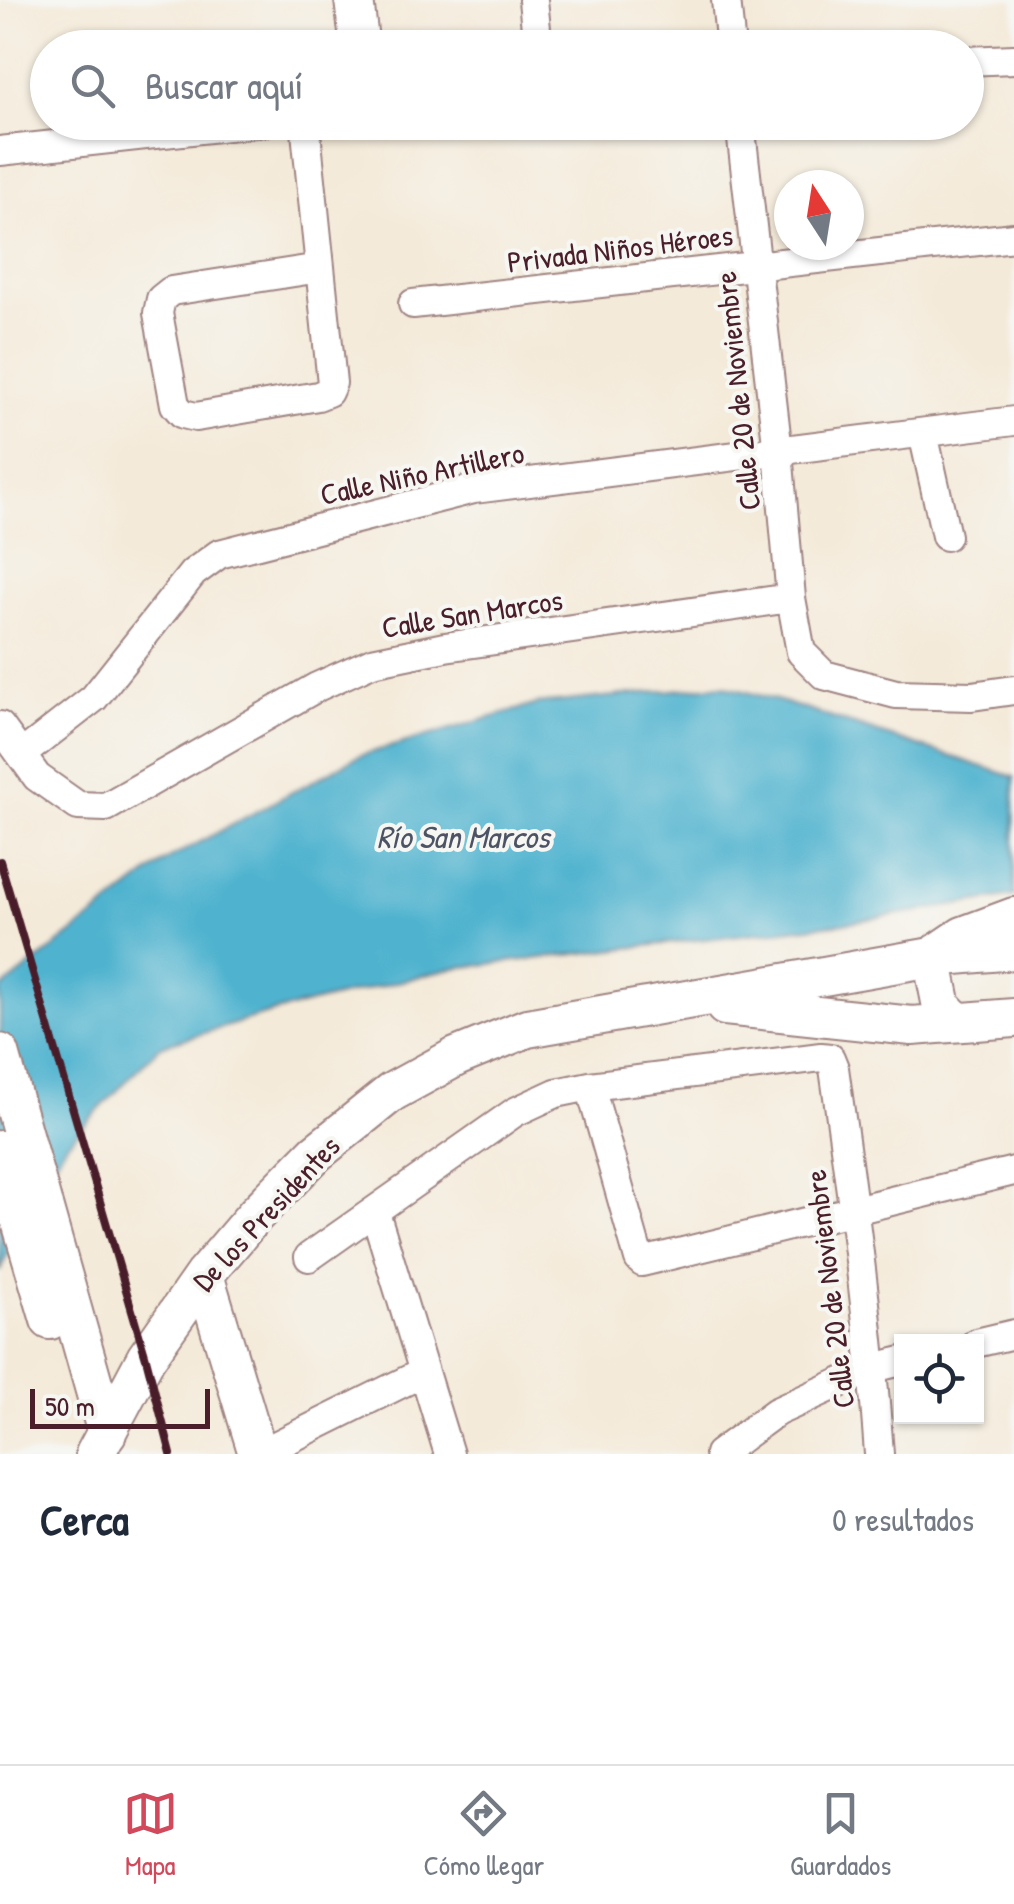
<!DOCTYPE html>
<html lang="es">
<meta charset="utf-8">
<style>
:root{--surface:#fff;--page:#f2f2f3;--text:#1f2937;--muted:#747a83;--line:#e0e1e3;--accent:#d1495b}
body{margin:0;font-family:"Patrick Hand",sans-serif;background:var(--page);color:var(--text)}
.controls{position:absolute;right:30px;bottom:30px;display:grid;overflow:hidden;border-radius:0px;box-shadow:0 2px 8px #0004}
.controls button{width:90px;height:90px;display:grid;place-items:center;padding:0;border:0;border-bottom:2px solid var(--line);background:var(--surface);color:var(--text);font:50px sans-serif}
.compass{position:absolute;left:774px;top:170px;width:90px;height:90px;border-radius:50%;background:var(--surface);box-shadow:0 2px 8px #0004;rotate:348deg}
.scale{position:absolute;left:30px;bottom:25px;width:180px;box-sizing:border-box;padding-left:10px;border:5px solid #4a1f2b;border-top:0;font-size:28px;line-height:35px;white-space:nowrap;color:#4a1f2b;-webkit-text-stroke:8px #f6f6f2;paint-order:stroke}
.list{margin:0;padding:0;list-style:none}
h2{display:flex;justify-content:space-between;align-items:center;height:130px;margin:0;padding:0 40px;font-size:42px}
h2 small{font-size:32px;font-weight:400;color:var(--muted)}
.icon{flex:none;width:55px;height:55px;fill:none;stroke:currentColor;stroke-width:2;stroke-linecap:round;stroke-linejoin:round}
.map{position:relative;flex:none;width:1014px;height:1454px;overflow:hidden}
.search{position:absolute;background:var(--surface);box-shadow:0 2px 8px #0004;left:30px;right:30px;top:30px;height:110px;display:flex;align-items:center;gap:25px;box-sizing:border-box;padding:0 35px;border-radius:55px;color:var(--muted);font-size:38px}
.sheet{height:310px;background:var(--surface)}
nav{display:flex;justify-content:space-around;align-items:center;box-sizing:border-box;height:140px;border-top:2px solid var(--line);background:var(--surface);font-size:28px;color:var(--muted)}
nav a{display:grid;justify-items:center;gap:5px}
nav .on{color:var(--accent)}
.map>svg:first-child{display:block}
</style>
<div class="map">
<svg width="1014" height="1454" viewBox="0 0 1014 1454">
<rect width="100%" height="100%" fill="#f6f6f2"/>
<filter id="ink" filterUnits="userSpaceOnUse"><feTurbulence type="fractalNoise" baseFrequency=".01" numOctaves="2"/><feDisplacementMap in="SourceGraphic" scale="20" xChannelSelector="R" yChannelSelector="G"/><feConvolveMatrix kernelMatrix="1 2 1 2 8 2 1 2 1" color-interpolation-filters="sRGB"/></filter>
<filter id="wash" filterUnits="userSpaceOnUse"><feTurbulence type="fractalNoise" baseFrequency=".0048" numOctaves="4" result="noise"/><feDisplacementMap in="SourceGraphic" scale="40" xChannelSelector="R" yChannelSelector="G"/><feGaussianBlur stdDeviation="2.25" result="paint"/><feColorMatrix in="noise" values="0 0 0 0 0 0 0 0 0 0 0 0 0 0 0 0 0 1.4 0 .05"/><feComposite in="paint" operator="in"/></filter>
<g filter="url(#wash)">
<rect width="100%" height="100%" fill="#f4ead9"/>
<!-- water -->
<path fill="#50b3cf" stroke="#4d697d" stroke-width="2.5" d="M722,685L780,701L1014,777V896L844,923L454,968L271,1013L160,1046L67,1143L33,1195L0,1271V990L165,861L359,756L537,704Z"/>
</g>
<g filter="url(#ink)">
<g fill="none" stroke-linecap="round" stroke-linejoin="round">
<!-- street casing -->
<g stroke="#9f8482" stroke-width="32">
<path id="street" d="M533,0L538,48
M726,0L731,48
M966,61L1014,59
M305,122L332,383L328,392L318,396L196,417L183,414L175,405L158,313L161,299L171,291L320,268
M740,122L778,452L791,598L801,652L824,675L896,694L972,696L1014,690
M0,151L264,122
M413,304L1014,237
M923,433L946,536
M0,726L37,777L78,806L106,807L317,687L372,662L445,647L791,598
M21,755L94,698L193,573L219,554L474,489L1014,421
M590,1086L639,1259L642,1262L1014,1171
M375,1212L449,1454
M309,1257L515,1112L556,1093L590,1086L821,1057L830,1058L834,1068C852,1196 870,1324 879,1454
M976,1343L1014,1334
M259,1454L424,1372
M719,1454L776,1412L873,1368L902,1361"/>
</g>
<!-- secondary casing -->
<g stroke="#9f8482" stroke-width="42">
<path id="secondary" d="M354,0L360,48
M725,1006L912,1026L1014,1018
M957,1022L942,1007L932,957L963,936L1014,917
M0,1053L107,1433
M0,1150L50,1320
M204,1275L258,1454
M95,1454L146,1358L204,1275L256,1214L316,1153L392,1092L456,1057L527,1028L932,957L1014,950"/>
</g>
<!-- street -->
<use href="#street" stroke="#fff" stroke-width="28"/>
<!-- secondary -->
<use href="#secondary" stroke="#fff" stroke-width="38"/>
<!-- rail -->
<path stroke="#4a1f2b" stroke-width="8" d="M0,861L146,1358L171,1454"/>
</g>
</g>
<g text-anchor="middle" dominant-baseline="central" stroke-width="8" stroke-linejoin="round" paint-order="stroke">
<!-- street labels -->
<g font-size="30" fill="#4a1f2b" stroke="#f6f6f2">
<text transform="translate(620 248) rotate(-7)">Privada Niños Héroes</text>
<text transform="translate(737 391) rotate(-96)">Calle 20 de Noviembre</text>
<text transform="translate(422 473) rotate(-12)">Calle Niño Artillero</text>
<text transform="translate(472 613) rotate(-9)">Calle San Marcos</text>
<text transform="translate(266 1213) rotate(-47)">De los Presidentes</text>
<text transform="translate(829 1289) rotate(-97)">Calle 20 de Noviembre</text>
</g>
<!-- water labels -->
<g font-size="32" font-style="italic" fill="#4c5364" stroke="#f6f6f2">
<text x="463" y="836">Río San Marcos</text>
</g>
</g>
</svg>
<div class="controls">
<button><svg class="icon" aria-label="locate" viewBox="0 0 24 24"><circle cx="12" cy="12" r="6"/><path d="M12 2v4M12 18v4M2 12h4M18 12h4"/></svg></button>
</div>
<svg class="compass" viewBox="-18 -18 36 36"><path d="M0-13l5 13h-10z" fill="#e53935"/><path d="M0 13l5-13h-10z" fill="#747a83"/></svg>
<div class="scale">50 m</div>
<div class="search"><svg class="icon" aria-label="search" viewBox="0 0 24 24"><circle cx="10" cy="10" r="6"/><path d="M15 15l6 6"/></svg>Buscar aquí</div>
</div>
<section class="sheet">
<h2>Cerca<small>0 resultados</small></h2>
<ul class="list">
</ul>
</section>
<nav>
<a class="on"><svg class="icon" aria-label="map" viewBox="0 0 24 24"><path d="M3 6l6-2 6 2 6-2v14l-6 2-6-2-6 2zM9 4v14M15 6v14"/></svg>Mapa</a>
<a><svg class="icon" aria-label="directions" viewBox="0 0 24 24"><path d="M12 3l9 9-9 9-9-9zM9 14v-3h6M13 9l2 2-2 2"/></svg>Cómo llegar</a>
<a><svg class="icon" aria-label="saved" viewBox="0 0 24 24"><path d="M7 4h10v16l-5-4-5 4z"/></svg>Guardados</a>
</nav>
